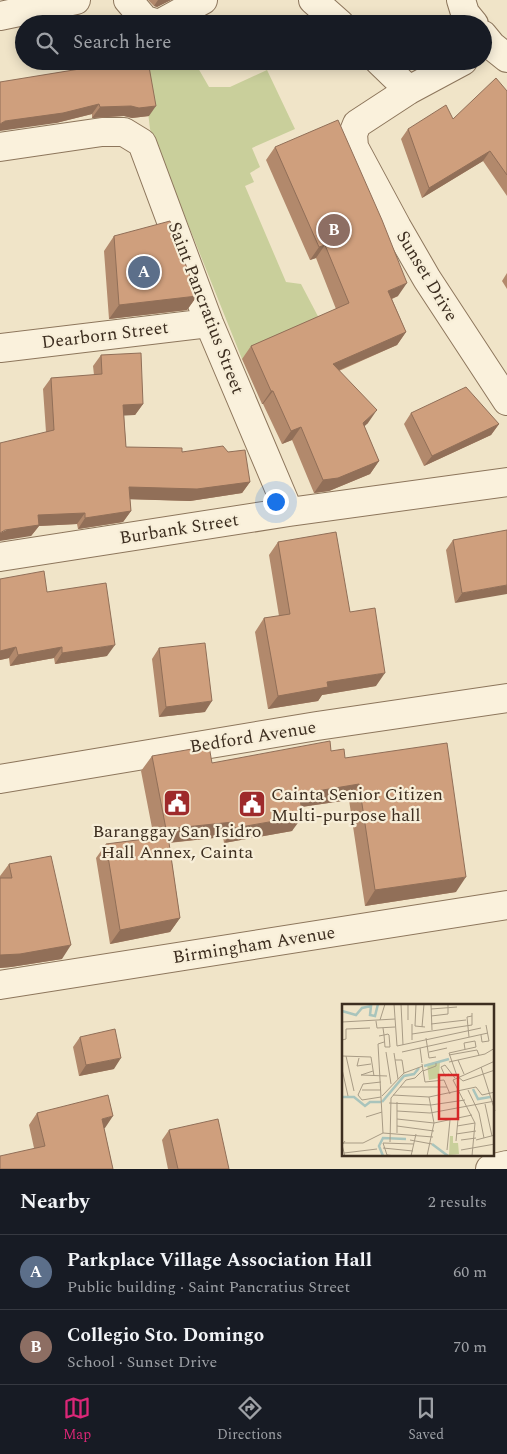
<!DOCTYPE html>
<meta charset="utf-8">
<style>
:root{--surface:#171b24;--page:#20242c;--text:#f1f3f6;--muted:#9ea1a6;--line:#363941;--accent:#db2777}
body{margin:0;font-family:Spectral,serif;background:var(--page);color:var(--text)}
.you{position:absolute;left:275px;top:501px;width:18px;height:18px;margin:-12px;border:4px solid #fff;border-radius:50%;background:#1a73e8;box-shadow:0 0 0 8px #1a73e833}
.badge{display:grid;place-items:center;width:32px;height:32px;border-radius:50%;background:var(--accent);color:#fff;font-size:16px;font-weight:700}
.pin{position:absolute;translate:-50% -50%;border:2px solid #fff;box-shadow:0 1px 5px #0006}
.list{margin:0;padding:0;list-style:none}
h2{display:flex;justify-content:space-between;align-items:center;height:65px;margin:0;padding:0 20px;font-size:21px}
h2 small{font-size:16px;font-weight:400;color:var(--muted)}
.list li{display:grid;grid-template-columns:32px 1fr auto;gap:15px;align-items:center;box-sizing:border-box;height:75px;padding:0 20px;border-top:1px solid var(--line)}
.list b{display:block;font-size:19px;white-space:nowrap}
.list p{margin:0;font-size:16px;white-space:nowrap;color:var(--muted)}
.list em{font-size:16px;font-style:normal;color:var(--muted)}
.icon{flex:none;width:28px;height:28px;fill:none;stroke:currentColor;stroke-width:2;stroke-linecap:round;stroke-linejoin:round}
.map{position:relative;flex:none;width:507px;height:1169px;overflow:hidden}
.search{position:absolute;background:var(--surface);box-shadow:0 2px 12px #0003;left:15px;right:15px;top:15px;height:55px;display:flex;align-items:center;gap:12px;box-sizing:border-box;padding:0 18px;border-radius:28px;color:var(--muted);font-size:19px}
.sheet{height:215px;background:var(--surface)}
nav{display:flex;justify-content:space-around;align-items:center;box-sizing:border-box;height:70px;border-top:1px solid var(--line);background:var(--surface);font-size:14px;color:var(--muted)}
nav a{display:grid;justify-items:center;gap:2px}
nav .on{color:var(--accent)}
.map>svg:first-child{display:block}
</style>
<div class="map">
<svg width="507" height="1169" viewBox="0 0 507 1169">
<rect width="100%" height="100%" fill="#f0e4c8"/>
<!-- green -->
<path fill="#c9cf9b" d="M142,61H194L209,87H230L267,70L295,129L252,148L260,167L250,173L254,182L245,186L286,282L301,284L322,324L242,359L150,129Z"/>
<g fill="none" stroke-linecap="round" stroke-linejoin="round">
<!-- minor casing -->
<g stroke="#8d765c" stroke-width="30">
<path id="minor" d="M128,0L145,20L159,24L203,0
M313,0L340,24
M461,0L465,13L474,24
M0,16L76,0
M483,35L492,46L507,58
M379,61L409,90
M463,61L409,90L357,124L353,134L354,147L397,227L427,279L507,401
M0,147L102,132H124L142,143L209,323L289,512
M0,348L209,323
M0,557L289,512L507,482
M0,779L317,726L507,698
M0,985L507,905
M490,1169L507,1165"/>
</g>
<!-- minor -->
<use href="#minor" stroke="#faf1dc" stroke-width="28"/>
</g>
<!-- wall -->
<path fill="#b2896c" d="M148,0H171L157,7L154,6Z
M96,61H148L149,116L132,118L124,116L92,118V114L56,123L9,81L92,67Z
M507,91V196L483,161L422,198L401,139L408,129L453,119Z
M275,147L398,296L392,299L406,332L397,345L339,371L368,423L364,426L379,461L370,474L329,491L314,493L292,440L282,444L263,404H262L242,359L251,346L336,309L316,258L310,260L266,160Z
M114,236L197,296L187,310L109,319L104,251Z
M507,273V289L502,281Z
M101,355L143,404L135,415H124L126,447L182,452L250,482L242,493L190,501L130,499L131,511L123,522L78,529L77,524L39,526L31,536L46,432L43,389L51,378L94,375L93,366Z
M411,413L499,424L491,435L424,466L404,424Z
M507,532L455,603L446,550L453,540Z
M278,542L350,612L376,686L322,695L318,701L268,709L255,632L264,618L279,616L269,555Z
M0,579L47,592L107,656L55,664L54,658L10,666L9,658L0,660Z
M159,648L205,712L159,717L152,659Z
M331,751L345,758L456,892L365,906L349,800L301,807L292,831L224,843L223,837L169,843L180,918L170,932L110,944L96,858L106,844L154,838L141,771L152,756L212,763Z
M9,864L62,959L11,967L0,968V876Z
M80,1037L114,1069L79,1076L73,1047Z
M37,1113L105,1128H104L113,1169L34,1148L29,1125Z
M169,1130L229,1169H168L162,1140Z"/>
<!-- shaded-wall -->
<path fill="#916f58" d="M158,0H171L157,7L154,6Z
M99,104L92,114L56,123L0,131V124L5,121Z
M131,106H156L149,116L132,118L124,116L92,118L100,107Z
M490,151L483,161L422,198L429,188Z
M325,245L316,258L310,260L319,247Z
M407,283L398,296L379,304L388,291Z
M197,296L187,310L109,319L119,305Z
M406,332L397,345L323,377L333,364Z
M271,391H273L263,404H262Z
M143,404L135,415L116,416L123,405Z
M377,410L368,423L354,436L363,423Z
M499,424L491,435L424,466L432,456Z
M301,427L292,440L282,444L291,431Z
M379,461L370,474L329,491L314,493L323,480Z
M250,482L242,493L190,501L121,499L129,487Z
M131,511L123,522L78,529L85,518Z
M85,513L77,524L39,526L31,536L0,541V533L38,515Z
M507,585V594L455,603L462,593Z
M115,645L107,656L55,664L62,653Z
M16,647L9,658L0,660V651Z
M62,647L54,658L10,666L18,655Z
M385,673L376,686L322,695L318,701L268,709L278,696L327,682Z
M212,701L205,712L159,717L166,707Z
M359,784L349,800L288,809L299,794Z
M303,816L292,831L224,843L235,828Z
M233,822L223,837L156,844L166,829Z
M466,877L456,892L365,906L375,890Z
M180,918L170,932L110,944L120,930Z
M71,945L62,959L11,967L0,968V955Z
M121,1058L114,1069L79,1076L86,1065Z
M113,1116L105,1128L94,1131L102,1119Z"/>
<!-- building -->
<path fill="#cf9f7d" stroke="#916f58" d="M97,61H148L156,106L139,108L131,106L100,107L99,104L63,113L5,121L0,124V82L98,66Z
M496,78L507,91V175L490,151L429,188L408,129L446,105L453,119Z
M338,120L382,220L407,283L388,291L406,332L333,364L377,410L363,423L379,461L338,478L323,480L301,427L291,431L273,391H271L251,346L349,303L325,245L319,247L275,147Z
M170,221L197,296L119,305L114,236Z
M141,353L143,404L123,405L126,447L182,448V452L223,446L228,452L245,450L250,482L197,489L129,487L131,511L85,518V513L38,515L39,525L5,530L0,533V443L54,430L51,378L102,374L101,355Z
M466,387L499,424L432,456L411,413Z
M507,530V585L462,593L453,540Z
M336,532L350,612L375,608L385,673L327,682L328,687L278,696L264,618L290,614L278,542Z
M44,571L47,592L106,583L115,645L62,653V647L18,655L16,647L0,651V579Z
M205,643L212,701L166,707L159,648Z
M330,741L331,751L344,749L345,758L447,743L466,877L375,890L359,784L299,794L303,816L235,828L233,822L166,829L152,756L209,746L212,763Z
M168,836L180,918L120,930L106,844Z
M51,856L71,945L20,954L0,955V878H12L9,864Z
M115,1029L121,1058L86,1065L80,1037Z
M108,1095L113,1116L102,1119L113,1169H0V1156L45,1146L37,1113Z
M218,1119L229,1169H178L169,1130Z"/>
<!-- icons -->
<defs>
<g id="civic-square" transform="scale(1.4375)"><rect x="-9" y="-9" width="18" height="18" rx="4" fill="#9e2a2b" stroke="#f7eed8"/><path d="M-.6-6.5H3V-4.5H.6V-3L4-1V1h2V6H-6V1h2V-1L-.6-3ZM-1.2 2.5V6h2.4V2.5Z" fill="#fff"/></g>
</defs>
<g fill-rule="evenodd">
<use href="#civic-square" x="177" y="803"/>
<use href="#civic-square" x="252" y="804"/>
</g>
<g text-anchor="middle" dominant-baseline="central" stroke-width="4.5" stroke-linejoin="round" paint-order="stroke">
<!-- street labels -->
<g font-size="18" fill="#3d2e20" stroke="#f7eed8">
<text transform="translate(427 276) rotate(59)">Sunset Drive</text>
<text transform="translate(206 308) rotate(69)">Saint Pancratius Street</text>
<text transform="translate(105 335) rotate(-7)">Dearborn Street</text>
<text transform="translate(179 529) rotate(-9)">Burbank Street</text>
<text transform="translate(253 737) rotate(-9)">Bedford Avenue</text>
<text transform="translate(254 945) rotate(-9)">Birmingham Avenue</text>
</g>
<!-- poi labels -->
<g font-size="18" fill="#3d2e20" stroke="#f7eed8" text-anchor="start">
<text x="271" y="794">Cainta Senior Citizen<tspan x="271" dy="21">Multi-purpose hall</tspan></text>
<text x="177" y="831" text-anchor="middle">Baranggay San Isidro<tspan x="177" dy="21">Hall Annex, Cainta</tspan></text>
</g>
</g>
<!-- overview -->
<g transform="translate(342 1004)">
<rect width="152" height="152" fill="#f0e4c8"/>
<path d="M98,57L97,74L87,76L85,60ZM108,132H111V139H116L117,150L107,151Z" fill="#c9cf9b"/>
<path fill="none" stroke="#a9c4bc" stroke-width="2.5" d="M0,7L14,11L20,4L29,2L28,11L33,12L36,0M82,62L107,55M131,85L136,95L148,93M0,93H12L23,102L28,98H39M40,98L62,72L72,70L77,64M90,140L106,152M41,152L37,142L41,134L64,135"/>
<path fill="none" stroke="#a89b85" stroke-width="1" d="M0,0H16M52,0L55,42L139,24M59,0L61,41M66,0V16M74,0L73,22L83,23M89,0L90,26M89,5L115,3M89,12L106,10V0M38,16L43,0M34,17L35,24L53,23M0,18L53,15M70,20V36M89,20L124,16M80,23L82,0M70,30L130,21V9M139,31L140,38L147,37L144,21M37,32L42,31L46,30L47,31L48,43H43L42,31L41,24M127,33L125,13L130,12M84,34L87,54L94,53M0,36L4,35V25L28,24M78,44L80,59M123,45L122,39L133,37L134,43L107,49L115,72L121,77L153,66M44,48L49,80M60,48L146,29M87,48L105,44M52,49L56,75M107,51L135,46L137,51M0,52L29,53L32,72M4,52L12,87M17,54L15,62L29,60M53,56H60L62,69M116,56L122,70M107,58L143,50L153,44M80,60L83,78L102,76L108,90M139,63L153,107M0,65L6,92M31,67L19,71L45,72M81,67L94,62V59M107,70L103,72L99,63L103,61L113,74M39,78L21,80L16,91L20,96L39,93M58,83H105M20,86H39M126,86L137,109L142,134M51,91L87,93L134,83L140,91L153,88M40,92L62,69L81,62M47,99L89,101L123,96M143,100L150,132M55,107L88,109L153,97M24,113L40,108M55,115L92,119L130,111M55,122L92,127M115,122L133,119M41,129L36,40L42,38M41,129L91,133M55,129V98M114,130L134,127M68,136L90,140M119,136L134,134M134,136L153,131M3,137L0,141L3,152M114,137L116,115M48,138L49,94L64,76L73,74L81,66M0,139H21L41,129M41,144L71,147M105,146L108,116M119,146L153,140M2,149L35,145M54,152L45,151L41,139L72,140M69,152L74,130M85,152L92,119L87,93M130,152L133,119L111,76L153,57"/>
<path fill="#d62828" fill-opacity="0.15" stroke="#d62828" stroke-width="2.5" d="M97,71H116V115H97Z"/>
<rect width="152" height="152" fill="none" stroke="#3d2e20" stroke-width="2.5"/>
</g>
</svg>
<div class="you"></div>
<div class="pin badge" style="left:144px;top:272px;background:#5c6f8a">A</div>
<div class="pin badge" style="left:334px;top:230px;background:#8d6e63">B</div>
<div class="search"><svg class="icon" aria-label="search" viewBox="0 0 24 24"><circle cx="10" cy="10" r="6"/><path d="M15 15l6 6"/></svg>Search here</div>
</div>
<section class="sheet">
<h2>Nearby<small>2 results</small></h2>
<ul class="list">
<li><span class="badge" style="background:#5c6f8a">A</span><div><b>Parkplace Village Association Hall</b><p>Public building · Saint Pancratius Street</p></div><em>60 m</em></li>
<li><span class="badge" style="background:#8d6e63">B</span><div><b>Collegio Sto. Domingo</b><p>School · Sunset Drive</p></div><em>70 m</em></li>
</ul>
</section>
<nav>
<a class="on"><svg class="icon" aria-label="map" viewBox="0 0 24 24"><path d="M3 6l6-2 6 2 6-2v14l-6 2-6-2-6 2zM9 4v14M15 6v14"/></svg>Map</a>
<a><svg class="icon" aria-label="directions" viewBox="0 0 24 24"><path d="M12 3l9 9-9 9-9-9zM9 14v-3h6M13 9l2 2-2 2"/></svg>Directions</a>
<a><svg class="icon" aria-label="saved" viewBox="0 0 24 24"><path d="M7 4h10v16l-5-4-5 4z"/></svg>Saved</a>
</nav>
